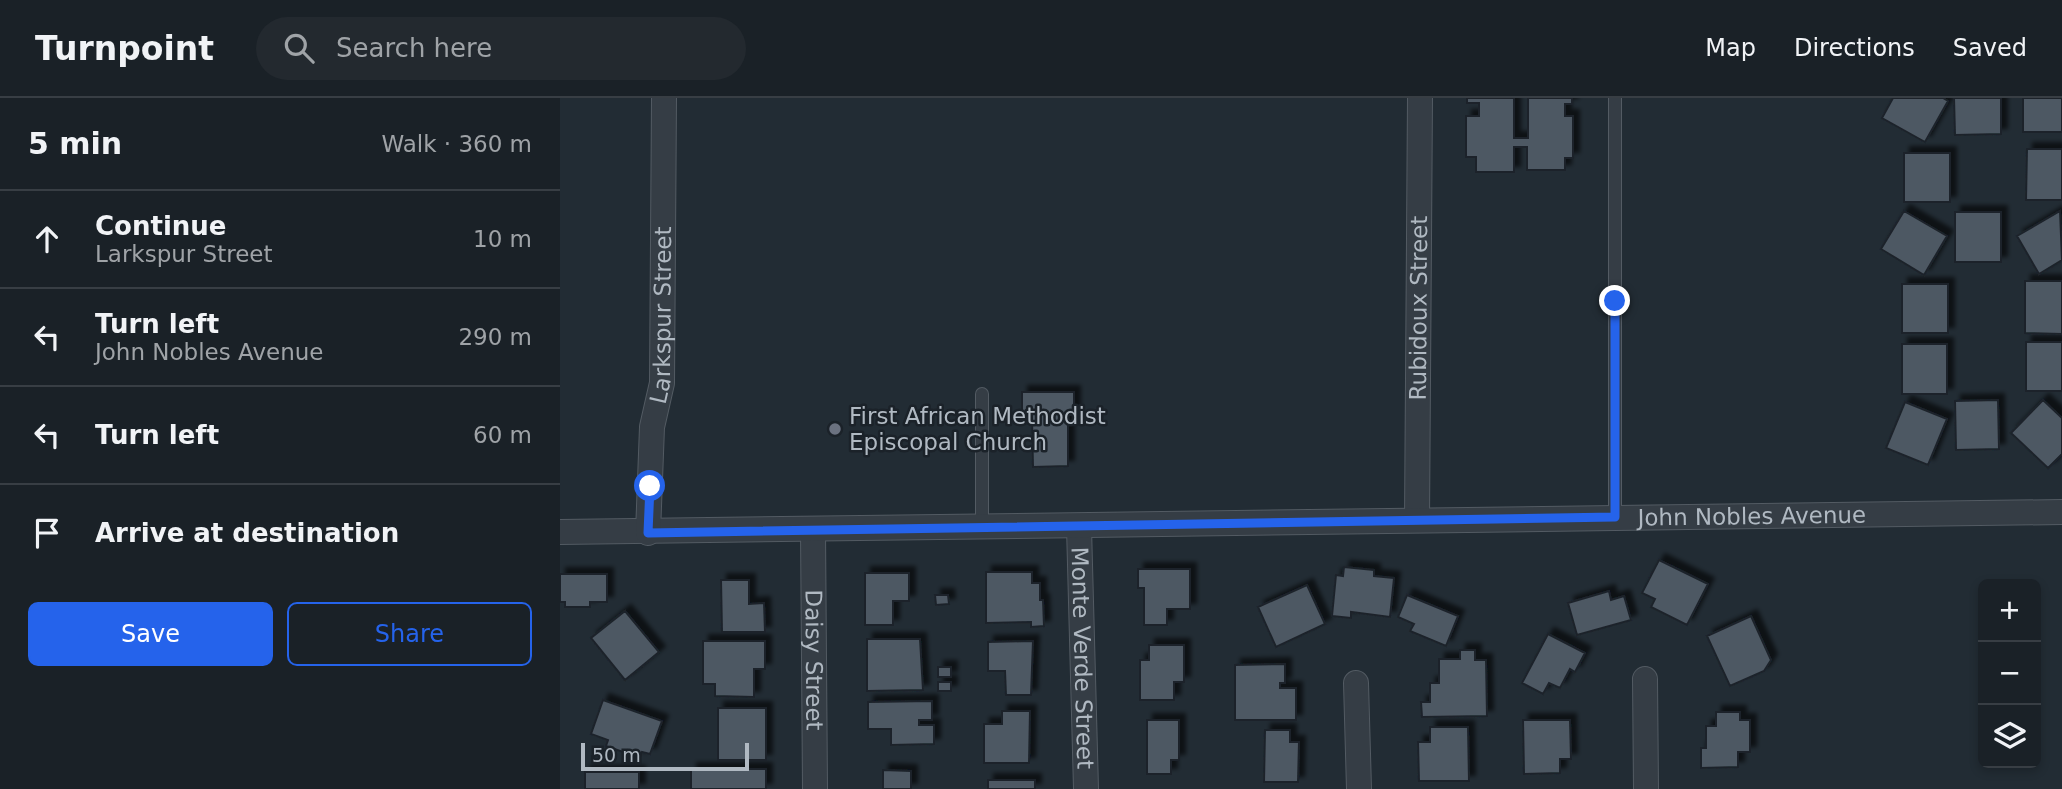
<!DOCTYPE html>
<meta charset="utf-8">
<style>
:root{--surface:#1a2127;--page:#23292f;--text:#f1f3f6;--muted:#9fa3a7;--line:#383e44;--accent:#2563eb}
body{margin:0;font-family:"DejaVu Sans",sans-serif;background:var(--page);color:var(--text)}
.controls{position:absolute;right:21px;bottom:21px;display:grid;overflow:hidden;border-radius:10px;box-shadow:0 4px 10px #0003}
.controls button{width:63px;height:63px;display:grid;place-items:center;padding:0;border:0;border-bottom:2px solid var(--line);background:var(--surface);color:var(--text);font:35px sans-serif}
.scale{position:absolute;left:21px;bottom:18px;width:168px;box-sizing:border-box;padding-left:7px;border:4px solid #b0b9c2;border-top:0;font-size:19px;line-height:24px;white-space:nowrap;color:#b0b9c2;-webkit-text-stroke:5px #1b2229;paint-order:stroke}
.stop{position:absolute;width:21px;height:21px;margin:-16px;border:5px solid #2563eb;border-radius:50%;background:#fff}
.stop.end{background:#2563eb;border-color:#fff;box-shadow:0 2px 7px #0008}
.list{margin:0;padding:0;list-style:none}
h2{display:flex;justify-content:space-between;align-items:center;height:91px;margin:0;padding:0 28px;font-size:30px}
h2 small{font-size:23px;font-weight:400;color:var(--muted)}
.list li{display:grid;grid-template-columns:46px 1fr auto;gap:21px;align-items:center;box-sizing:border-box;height:98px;padding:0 28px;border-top:2px solid var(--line)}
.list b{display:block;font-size:26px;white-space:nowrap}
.list p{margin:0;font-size:23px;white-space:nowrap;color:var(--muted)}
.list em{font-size:23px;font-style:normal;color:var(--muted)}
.actions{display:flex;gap:14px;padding:21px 28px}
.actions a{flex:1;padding:16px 0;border:2px solid var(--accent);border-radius:10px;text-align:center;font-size:24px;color:var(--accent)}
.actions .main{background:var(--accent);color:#fff}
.icon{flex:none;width:38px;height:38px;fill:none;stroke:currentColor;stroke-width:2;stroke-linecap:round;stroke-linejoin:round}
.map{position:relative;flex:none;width:1502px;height:691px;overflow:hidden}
header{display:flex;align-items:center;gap:42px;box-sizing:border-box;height:98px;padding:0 35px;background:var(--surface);border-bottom:2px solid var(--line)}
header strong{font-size:33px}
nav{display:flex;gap:38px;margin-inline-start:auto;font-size:24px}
.search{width:490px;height:63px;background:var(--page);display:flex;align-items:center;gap:18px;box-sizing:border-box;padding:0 24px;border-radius:38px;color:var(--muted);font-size:26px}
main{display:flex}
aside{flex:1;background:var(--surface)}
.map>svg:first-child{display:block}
</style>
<header>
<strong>Turnpoint</strong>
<div class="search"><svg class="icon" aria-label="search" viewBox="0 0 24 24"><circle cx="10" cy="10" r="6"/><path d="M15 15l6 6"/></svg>Search here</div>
<nav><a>Map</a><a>Directions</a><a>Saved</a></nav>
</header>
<main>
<aside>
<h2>5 min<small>Walk · 360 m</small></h2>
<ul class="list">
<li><svg class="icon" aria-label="ahead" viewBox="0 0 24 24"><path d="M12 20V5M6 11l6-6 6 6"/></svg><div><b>Continue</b><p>Larkspur Street</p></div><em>10 m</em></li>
<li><svg class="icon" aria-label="left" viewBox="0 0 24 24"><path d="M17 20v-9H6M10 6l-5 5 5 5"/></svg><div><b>Turn left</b><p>John Nobles Avenue</p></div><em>290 m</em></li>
<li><svg class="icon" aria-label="left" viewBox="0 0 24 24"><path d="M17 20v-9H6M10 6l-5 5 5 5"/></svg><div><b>Turn left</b></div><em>60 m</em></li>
<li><svg class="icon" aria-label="arrive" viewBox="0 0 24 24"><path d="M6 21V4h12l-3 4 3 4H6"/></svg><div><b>Arrive at destination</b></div></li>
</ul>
<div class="actions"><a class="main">Save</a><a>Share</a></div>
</aside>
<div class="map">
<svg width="1502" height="691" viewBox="0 0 1502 691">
<defs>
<filter id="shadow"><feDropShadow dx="6" dy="-6" stdDeviation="2" flood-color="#0009"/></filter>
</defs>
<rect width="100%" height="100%" fill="#222c34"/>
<!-- building -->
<path fill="#4e5863" stroke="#1d242b" stroke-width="2" filter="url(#shadow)" d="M907,0H954V40H968V0H1012V6H1005V18H1013V60H1005V72H967V49H954V74H916V59H906V18H919V5H907Z
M1333,0H1383L1388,3L1365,44L1322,20Z
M1394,0H1441V36L1395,37Z
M1463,0H1502V34H1463Z
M1467,51H1502V102H1466Z
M1344,55H1390V104H1344Z
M1344,113L1387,138L1364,177L1321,151Z
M1500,113L1502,162L1479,176L1457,138Z
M1395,114H1441V164H1395Z
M1465,183H1502V236L1465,235Z
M1342,186H1388V235H1342Z
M1466,244H1502V293H1466Z
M1342,246H1387V296H1342Z
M462,294H514V317H508V368L473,369L472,320L462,321Z
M1438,302L1439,351L1396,352L1395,303Z
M1483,302L1502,320V356L1488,370L1451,335Z
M1345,304L1387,321L1368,367L1326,350Z
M1099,462L1148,486L1127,527L1091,509L1095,501L1082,495Z
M784,469L814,472V478L834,480L830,519L791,514V520L772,518L776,477L783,478Z
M578,471H630V511H607V527H584V490H578Z
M426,474H472V485H480V502H483L484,528L471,529V524L426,525Z
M305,475H349V503H333V527H305Z
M0,476H47V504H30V509H5V504H0Z
M161,482H189V506L204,505L205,534H162Z
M747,487L765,526L716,549L698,509Z
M1049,493L1051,502L1064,498L1071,522L1017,537L1008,505Z
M375,497H388L389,506L376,507Z
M847,497L898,518L886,548L850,533L854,526L838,519Z
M65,513L99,554L65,582L31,540Z
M1191,518L1211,562L1204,573L1170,588L1147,538Z
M988,536L1025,555L1015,574L1010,571L1000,590L989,585L983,596L962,585Z
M307,541H360L363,592L307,593Z
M143,543H205V571H194V599L155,598V586H143Z
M473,543L471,597H446L445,573H428V544Z
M589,547H624V584H614V602H580V562H589Z
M900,552H915V562H926L927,618L862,619L861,604H870V585H879V561H900Z
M725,566V585H720V590H736V622H675V567Z
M378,569H391V579H378Z
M378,584H391V593H378Z
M43,602L102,623L90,656L82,654L80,660L46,648L48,642L31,636Z
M372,603V622H359V627H374V646L331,647V631H308V604Z
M158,610H206V662H158Z
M442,613H470L469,665H424V626H442Z
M1156,614H1180V622H1190V654H1178V669L1141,670V650H1146V628H1156Z
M587,622H619V662H611V676H587Z
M963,622H1010L1011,661H1000V675L964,676Z
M870,629H908L909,683H859L858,644H870Z
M705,632H730V644H739L738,684H704Z
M131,671H206V691H131Z
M323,672L351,673V691H323Z
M25,674H79V691H25Z
M428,682H475V691H428Z"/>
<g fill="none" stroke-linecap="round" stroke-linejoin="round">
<!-- lane casing -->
<g stroke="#535b63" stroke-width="14">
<path id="lane" d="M1055,0V419
M422,296V430"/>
</g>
<!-- street casing -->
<g stroke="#535b63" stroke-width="26">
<g id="street">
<path id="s1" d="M857,422L860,0"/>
<path id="s2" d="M519,429L526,691"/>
<path id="s3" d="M253,432L255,691"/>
<path id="s4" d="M0,434L1502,414"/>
<path id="s5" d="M88,435L92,329L102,285L104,0"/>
<path d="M1085,581L1086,691"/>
<path d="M796,585L799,691"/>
</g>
</g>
<!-- lane -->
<use href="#lane" stroke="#353d45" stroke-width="12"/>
<!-- street -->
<use href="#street" stroke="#353d45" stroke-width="24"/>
</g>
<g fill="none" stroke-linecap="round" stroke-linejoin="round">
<!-- route -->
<path stroke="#2563eb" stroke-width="9" d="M90,388L88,435L1055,419V203"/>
</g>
<!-- markers -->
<circle fill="#6b7280" stroke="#1b2229" stroke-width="2.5" cx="275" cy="331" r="7"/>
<g text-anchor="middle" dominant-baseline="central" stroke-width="5" stroke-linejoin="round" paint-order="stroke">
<!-- street labels -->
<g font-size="23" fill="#b0b9c2" stroke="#1b2229">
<text stroke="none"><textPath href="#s1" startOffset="212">Rubidoux Street</textPath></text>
<text stroke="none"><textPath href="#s5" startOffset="219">Larkspur Street</textPath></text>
<text stroke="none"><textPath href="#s4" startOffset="1192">John Nobles Avenue</textPath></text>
<text stroke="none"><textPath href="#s2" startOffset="131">Monte Verde Street</textPath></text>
<text stroke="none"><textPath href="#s3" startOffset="130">Daisy Street</textPath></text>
</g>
<!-- poi labels -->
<g font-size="23" fill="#b0b9c2" stroke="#1b2229" text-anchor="start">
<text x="289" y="318">First African Methodist<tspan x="289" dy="26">Episcopal Church</tspan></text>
</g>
</g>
</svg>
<div class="controls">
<button>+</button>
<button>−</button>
<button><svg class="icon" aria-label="layers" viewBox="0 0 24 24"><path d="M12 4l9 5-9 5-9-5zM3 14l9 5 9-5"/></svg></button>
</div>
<div class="scale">50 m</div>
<div class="stop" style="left:90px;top:388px"></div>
<div class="stop end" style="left:1055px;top:203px"></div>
</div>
</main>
